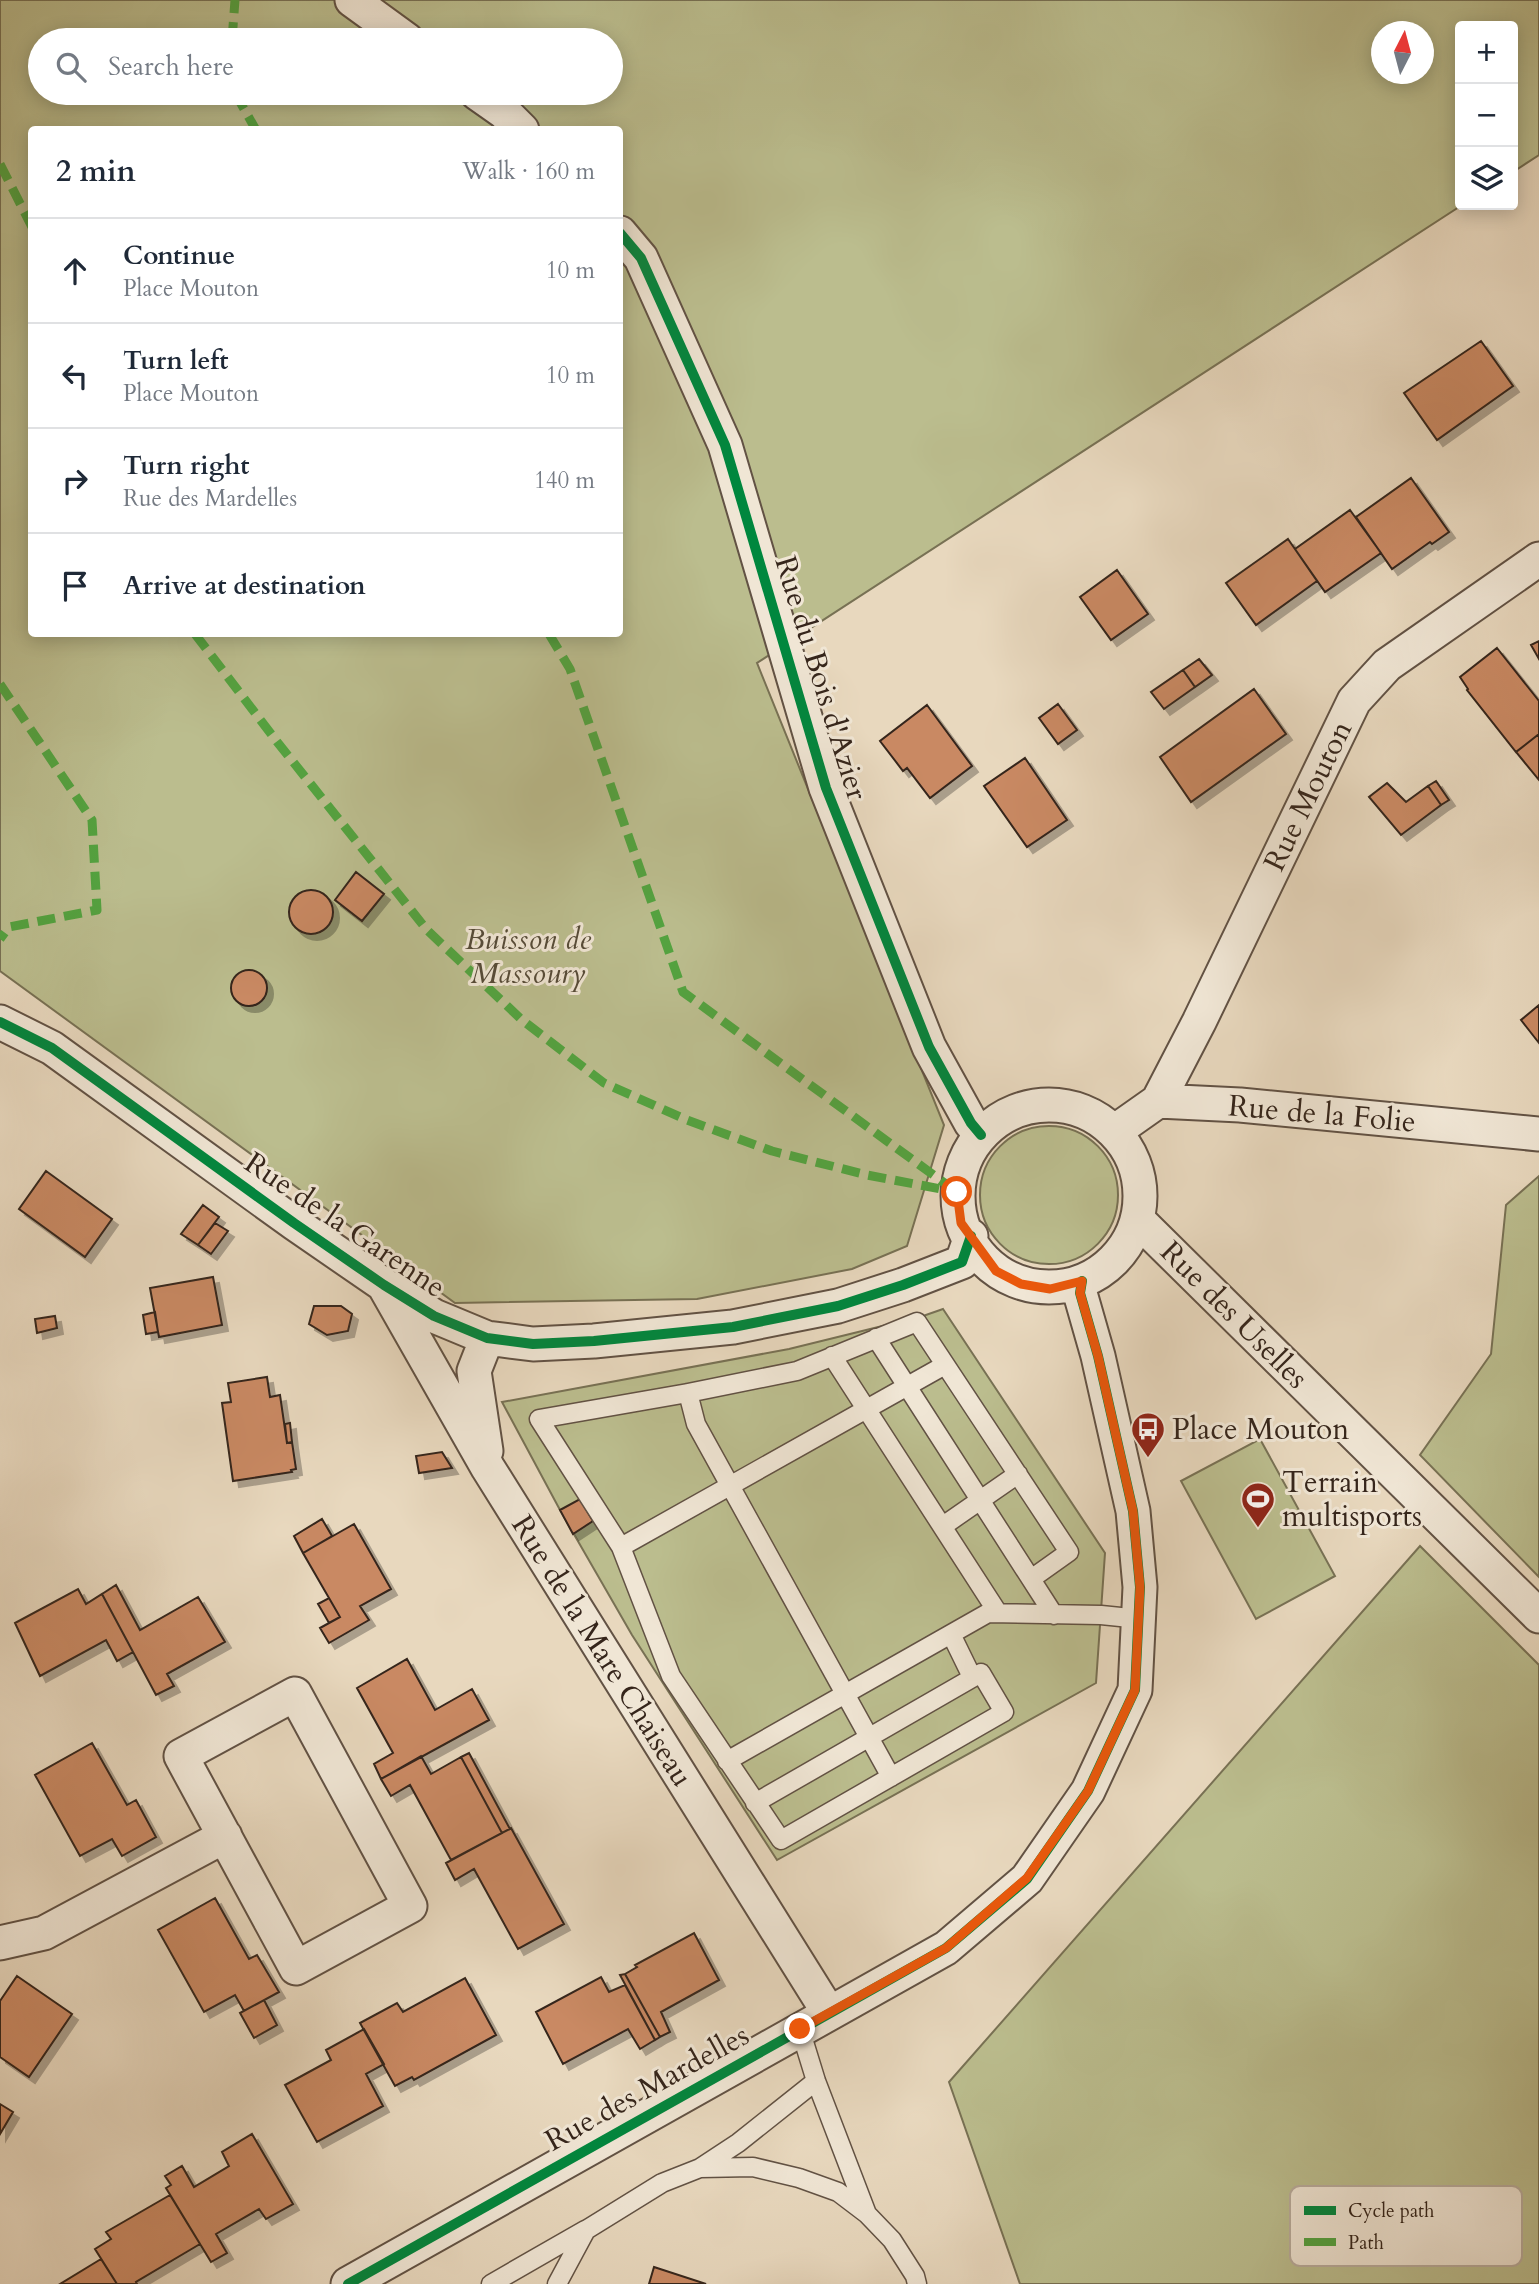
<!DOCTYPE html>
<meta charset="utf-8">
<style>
:root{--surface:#fff;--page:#f6f6f7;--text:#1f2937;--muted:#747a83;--line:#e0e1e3}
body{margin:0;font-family:Cardo,serif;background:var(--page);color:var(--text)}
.controls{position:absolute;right:21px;top:21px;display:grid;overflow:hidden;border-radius:7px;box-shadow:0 4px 18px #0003}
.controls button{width:63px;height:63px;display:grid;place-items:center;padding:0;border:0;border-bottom:2px solid var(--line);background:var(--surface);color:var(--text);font:35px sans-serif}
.compass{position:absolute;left:1371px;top:21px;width:63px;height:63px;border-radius:50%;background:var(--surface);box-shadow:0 4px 18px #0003;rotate:6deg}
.stop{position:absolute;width:21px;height:21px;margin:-16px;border:5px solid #ea580c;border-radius:50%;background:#fff}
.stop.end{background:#ea580c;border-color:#fff;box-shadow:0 2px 7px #0008}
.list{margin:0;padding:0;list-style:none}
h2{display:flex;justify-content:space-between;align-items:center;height:91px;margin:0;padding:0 28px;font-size:30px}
h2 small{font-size:23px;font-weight:400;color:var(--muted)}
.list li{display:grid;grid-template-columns:46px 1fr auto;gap:21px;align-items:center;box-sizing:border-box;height:105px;padding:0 28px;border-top:2px solid var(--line)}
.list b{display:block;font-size:26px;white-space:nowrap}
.list p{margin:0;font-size:23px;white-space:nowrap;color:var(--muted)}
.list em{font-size:23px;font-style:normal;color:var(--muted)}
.icon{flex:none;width:38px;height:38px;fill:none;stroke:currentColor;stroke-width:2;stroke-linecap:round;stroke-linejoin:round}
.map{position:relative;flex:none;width:1539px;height:2284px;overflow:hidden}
.search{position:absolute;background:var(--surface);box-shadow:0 4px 18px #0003;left:28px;top:28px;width:595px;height:77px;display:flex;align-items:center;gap:18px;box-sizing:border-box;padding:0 24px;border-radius:38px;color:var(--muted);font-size:26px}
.panel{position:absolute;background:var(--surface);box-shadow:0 4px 18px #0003;left:28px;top:126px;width:595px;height:511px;border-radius:7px}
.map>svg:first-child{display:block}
</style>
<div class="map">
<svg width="1539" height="2284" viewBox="0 0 1539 2284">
<defs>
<filter id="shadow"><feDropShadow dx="6" dy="6" stdDeviation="0" flood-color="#0004"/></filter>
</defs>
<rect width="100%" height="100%" fill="#e8d8be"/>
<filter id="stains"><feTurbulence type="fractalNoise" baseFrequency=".00286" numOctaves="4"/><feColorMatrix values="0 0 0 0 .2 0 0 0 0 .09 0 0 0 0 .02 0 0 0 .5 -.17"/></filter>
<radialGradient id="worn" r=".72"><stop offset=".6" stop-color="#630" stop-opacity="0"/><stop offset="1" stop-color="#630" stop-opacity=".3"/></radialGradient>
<!-- green -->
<path fill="#bbbd8e" stroke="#787154" stroke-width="2" fill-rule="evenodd" d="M0,0H1539V155L1513,172V26H1460V205H1462L757,663L944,1125L907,1246L852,1269L697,1299L455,1303L0,971ZM1382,32H1424V74H1382ZM40,40H611V93H40ZM32,130H620V634H32Z
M980 1195a69 69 0 1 1 138 0a69 69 0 1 1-138 0Z
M1539,1176V1577L1420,1455L1491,1354L1506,1205Z
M943,1309L1105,1553L1096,1683L777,1860L632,1635L560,1510L502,1402L789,1349L923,1316Z
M1260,1439L1335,1576L1256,1619L1181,1481Z
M1420,1546L1539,1665V2284H1020L949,2082Z"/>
<!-- building -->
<path fill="#c98964" stroke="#35251b" stroke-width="2" filter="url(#shadow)" d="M1481,341L1513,386L1437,440L1404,393Z
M1411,478L1449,532L1432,544L1430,542L1392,569L1356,517Z
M1350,510L1381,553L1325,592L1295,549Z
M1288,539L1317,581L1256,625L1226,583Z
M1117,570L1148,614L1111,640L1080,597Z
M1539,641V659L1531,645Z
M1497,648L1539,701V734L1516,752L1467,690L1468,689L1460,677Z
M1199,659L1212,675L1195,687L1183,670Z
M1183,670L1195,687L1164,709L1151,692Z
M1254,689L1286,734L1191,802L1160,757Z
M1058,704L1077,730L1058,744L1039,718Z
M927,705L972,766L930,798L907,768L903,771L880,741Z
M1539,734V780L1516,752Z
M1025,758L1067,820L1027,847L984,786Z
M1436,781L1449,800L1441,805L1428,786Z
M1387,783L1406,802L1428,786L1441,805L1401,835L1369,797Z
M356,872L384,894L362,921L335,900Z
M289 912a22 22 0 1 1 44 0a22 22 0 1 1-44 0Z
M231 988a18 18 0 1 1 36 0a18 18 0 1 1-36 0Z
M1539,1005V1043L1521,1020Z
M46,1171L112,1219L85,1257L19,1209Z
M203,1205L219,1217L198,1245L181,1234Z
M215,1223L228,1231L211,1254L198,1245Z
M213,1277L222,1325L159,1337L150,1288Z
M314,1306H341L352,1314L348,1331L327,1335L309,1324Z
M155,1312L158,1332L146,1334L143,1315Z
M55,1316L57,1328L37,1333L35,1319Z
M267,1377L270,1397L280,1395L287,1443L292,1442L296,1469L291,1470L292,1472L233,1481L222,1403L231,1402L228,1383Z
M290,1423L292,1442L287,1443L285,1424Z
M442,1452L452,1468L419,1473L416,1456Z
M580,1499L593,1521L573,1534L560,1510Z
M322,1519L332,1536L303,1553L294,1536Z
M354,1524L391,1589L360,1606L369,1620L329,1643L320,1628L340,1617L303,1553Z
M116,1585L140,1630L198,1597L225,1642L167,1674L174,1686L156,1695L102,1594Z
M78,1589L86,1604L102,1594L133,1652L117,1661L106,1640L40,1676L15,1623Z
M329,1598L340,1617L329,1623L318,1604Z
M407,1659L435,1710L472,1689L489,1720L381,1779L374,1764L393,1753L357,1688Z
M92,1743L127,1805L136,1800L156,1837L122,1856L112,1839L80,1856L35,1775Z
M469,1753L510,1829L502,1833L461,1757Z
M421,1756L431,1774L461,1757L502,1833L451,1860L410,1785L391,1796L381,1779Z
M511,1828L564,1924L518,1949L474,1869L455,1880L446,1863Z
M215,1898L249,1959L257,1955L279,1992L244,2011L235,1995L204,2012L158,1930Z
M694,1933L719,1980L661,2012L670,2032L660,2037L625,1974L637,1967L635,1965Z
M625,1974L660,2037L655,2040L620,1975Z
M17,1976L72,2014L29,2077L0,2057V2001Z
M601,1977L609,1992L625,1985L655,2040L640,2049L628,2029L563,2064L536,2012Z
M465,1978L496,2035L414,2080L412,2077L395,2086L360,2023L397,2003L403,2012Z
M264,2000L277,2025L254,2038L240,2013Z
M364,2029L384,2064L366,2074L383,2106L317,2142L285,2085L331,2060L326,2050Z
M0,2104L13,2112L0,2134Z
M252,2134L293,2204L266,2219L259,2209L216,2234L227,2253L211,2262L166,2188L171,2185L165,2176L182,2166L194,2187L229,2166L222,2152Z
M170,2195L200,2244L136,2282L137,2284H117L95,2249L111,2239L106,2232Z
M101,2259L117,2284H60Z
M654,2267L706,2284H649Z"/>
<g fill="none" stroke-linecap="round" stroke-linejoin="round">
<!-- service casing -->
<g stroke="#625244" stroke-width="21">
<path id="service" d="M876,1338L1054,1615
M832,1356L998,1613
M688,1393L696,1424L891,1777
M943,1526L1018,1474
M621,1547L945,1365
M951,1634L972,1677
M727,1761L988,1613L1101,1615L1140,1619
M755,1803L981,1673L1004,1712L781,1840L671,1676L621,1547L539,1419L688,1393L797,1371L917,1322L1069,1552L1031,1579
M800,2029L816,2081L867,2214
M700,2168L738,2143L816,2081
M491,2284L585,2230
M557,2284L586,2230L662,2183L700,2168L753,2167L799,2178L838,2192L867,2214L892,2240L915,2276L917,2284"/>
</g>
<!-- minor casing -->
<g stroke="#625244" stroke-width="37">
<path id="minor" d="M352,0L407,40
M477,93L504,112L522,130
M620,233L641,258L725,445L826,788L929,1047L971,1123L981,1135
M0,1022L52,1048L294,1223L384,1285L434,1316L487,1338L533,1344L594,1341L733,1327L838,1306L903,1285L962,1262L971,1236
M1158,1101L1199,1022L1354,701L1387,665L1539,559
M958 1196a91 91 0 1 1 182 0a91 91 0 1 1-182 0Z
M1114,1132L1158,1101L1240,1105L1539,1134
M1138,1220L1539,1616
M385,1287L488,1468L829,2013
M486,1451L474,1371L487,1338
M295,1694L410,1906L296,1968L181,1756Z
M0,1943L44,1933L225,1836
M348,2284L946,1948L1027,1879L1088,1791L1135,1690L1140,1587L1133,1511L1098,1356L1080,1293L1082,1281"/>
</g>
<!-- service -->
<use href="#service" stroke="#f0e6d5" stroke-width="18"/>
<!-- minor -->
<use href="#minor" stroke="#f0e6d5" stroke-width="33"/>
<!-- quiet -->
<path stroke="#53a340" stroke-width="9" stroke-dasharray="18 9" stroke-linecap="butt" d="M232,40L235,0
M235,93L256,130
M0,164L32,227
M195,634L278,743L427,930L522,1020L604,1083L687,1120L772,1151L867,1175L957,1192
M549,634L570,669L683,992L954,1190
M0,684L92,820L97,910L9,927L0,939"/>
<!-- cycleway casing -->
<g stroke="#f0e6d5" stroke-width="15">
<path id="cycleway" d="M620,233L641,258L725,445L826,788L929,1047L971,1123L981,1135
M0,1022L52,1048L294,1223L384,1285L434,1316L487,1338L533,1344L594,1341L733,1327L838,1306L903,1285L962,1262L971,1236
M348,2284L946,1948L1027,1879L1088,1791L1135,1690L1140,1587L1133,1511L1098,1356L1080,1293L1082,1281"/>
</g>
<!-- cycleway -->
<use href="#cycleway" stroke="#00873e" stroke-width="10"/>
</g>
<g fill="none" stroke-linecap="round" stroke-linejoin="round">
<!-- route -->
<path stroke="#ea580c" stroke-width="9" d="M800,2029L946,1948L1027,1878L1088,1791L1135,1690L1140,1587L1133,1511L1098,1356L1080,1293L1082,1281L1050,1289L1021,1284L996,1271L961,1223L957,1192"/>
</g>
<!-- icons -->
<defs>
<g id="bus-pin" transform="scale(1.75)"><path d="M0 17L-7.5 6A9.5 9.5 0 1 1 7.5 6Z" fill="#8f2418" stroke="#f0e6d5"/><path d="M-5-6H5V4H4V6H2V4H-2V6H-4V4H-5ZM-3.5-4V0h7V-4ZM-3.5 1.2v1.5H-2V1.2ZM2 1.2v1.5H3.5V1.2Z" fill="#fff"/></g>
<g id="stadium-pin" transform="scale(1.75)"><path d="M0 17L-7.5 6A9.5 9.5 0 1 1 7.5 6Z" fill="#8f2418" stroke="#f0e6d5"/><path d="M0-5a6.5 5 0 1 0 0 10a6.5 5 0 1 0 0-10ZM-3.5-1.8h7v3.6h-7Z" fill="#fff"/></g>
</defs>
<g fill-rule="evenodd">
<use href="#bus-pin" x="1148" y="1429"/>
<use href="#stadium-pin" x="1258" y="1499"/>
</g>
<g text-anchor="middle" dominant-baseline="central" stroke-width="6" stroke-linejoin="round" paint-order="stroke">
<!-- street labels -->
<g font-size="30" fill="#35251b" stroke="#f0e6d5">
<text transform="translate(821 678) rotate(73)">Rue du Bois d'Azier</text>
<text transform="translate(1308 796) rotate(-64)">Rue Mouton</text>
<text transform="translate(1322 1114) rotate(5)">Rue de la Folie</text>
<text transform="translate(345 1225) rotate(34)">Rue de la Garenne</text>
<text transform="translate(1234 1315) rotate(45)">Rue des Uselles</text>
<text transform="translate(602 1651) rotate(58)">Rue de la Mare Chaiseau</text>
<text transform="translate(647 2088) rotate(-29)">Rue des Mardelles</text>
</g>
<!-- park labels -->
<g font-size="30" font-style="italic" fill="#564b38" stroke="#f0e6d5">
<text x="528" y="939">Buisson de<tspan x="528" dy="34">Massoury</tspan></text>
</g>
<!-- poi labels -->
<g font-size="30" fill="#35251b" stroke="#f0e6d5" text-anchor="start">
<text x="1172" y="1429">Place Mouton</text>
<text x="1282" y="1482">Terrain<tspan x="1282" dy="34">multisports</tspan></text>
</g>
</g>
<!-- legend -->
<rect x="1290" y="2186" width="232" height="80" rx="10" fill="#f0e6d5" stroke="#b8ac9d" stroke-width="2"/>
<rect x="1304" y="2206" width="32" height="9" fill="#00873e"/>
<rect x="1304" y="2238" width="32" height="8" fill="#53a340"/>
<g font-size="19" fill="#35251b">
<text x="1348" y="2217">Cycle path</text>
<text x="1348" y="2249">Path</text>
</g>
<rect width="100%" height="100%" filter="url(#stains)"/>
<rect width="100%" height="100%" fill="url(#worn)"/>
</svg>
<div class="controls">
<button>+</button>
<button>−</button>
<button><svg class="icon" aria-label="layers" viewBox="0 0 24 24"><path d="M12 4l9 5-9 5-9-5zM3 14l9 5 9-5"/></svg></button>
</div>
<svg class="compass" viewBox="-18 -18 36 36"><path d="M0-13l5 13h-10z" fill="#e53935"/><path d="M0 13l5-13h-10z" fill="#747a83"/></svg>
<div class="stop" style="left:957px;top:1192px"></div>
<div class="stop end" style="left:800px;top:2029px"></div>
<div class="search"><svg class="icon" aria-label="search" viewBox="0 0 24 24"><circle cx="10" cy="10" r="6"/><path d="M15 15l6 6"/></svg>Search here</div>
<section class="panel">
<h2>2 min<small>Walk · 160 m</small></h2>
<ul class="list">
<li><svg class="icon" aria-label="ahead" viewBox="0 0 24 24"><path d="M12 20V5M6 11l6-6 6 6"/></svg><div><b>Continue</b><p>Place Mouton</p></div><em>10 m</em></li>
<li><svg class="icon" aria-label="left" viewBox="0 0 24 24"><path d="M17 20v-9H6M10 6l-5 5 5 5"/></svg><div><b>Turn left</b><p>Place Mouton</p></div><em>10 m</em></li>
<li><svg class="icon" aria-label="right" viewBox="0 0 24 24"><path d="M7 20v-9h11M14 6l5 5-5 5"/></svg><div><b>Turn right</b><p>Rue des Mardelles</p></div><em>140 m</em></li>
<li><svg class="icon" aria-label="arrive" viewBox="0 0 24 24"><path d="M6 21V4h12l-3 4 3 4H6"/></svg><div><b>Arrive at destination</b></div></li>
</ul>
</section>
</div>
